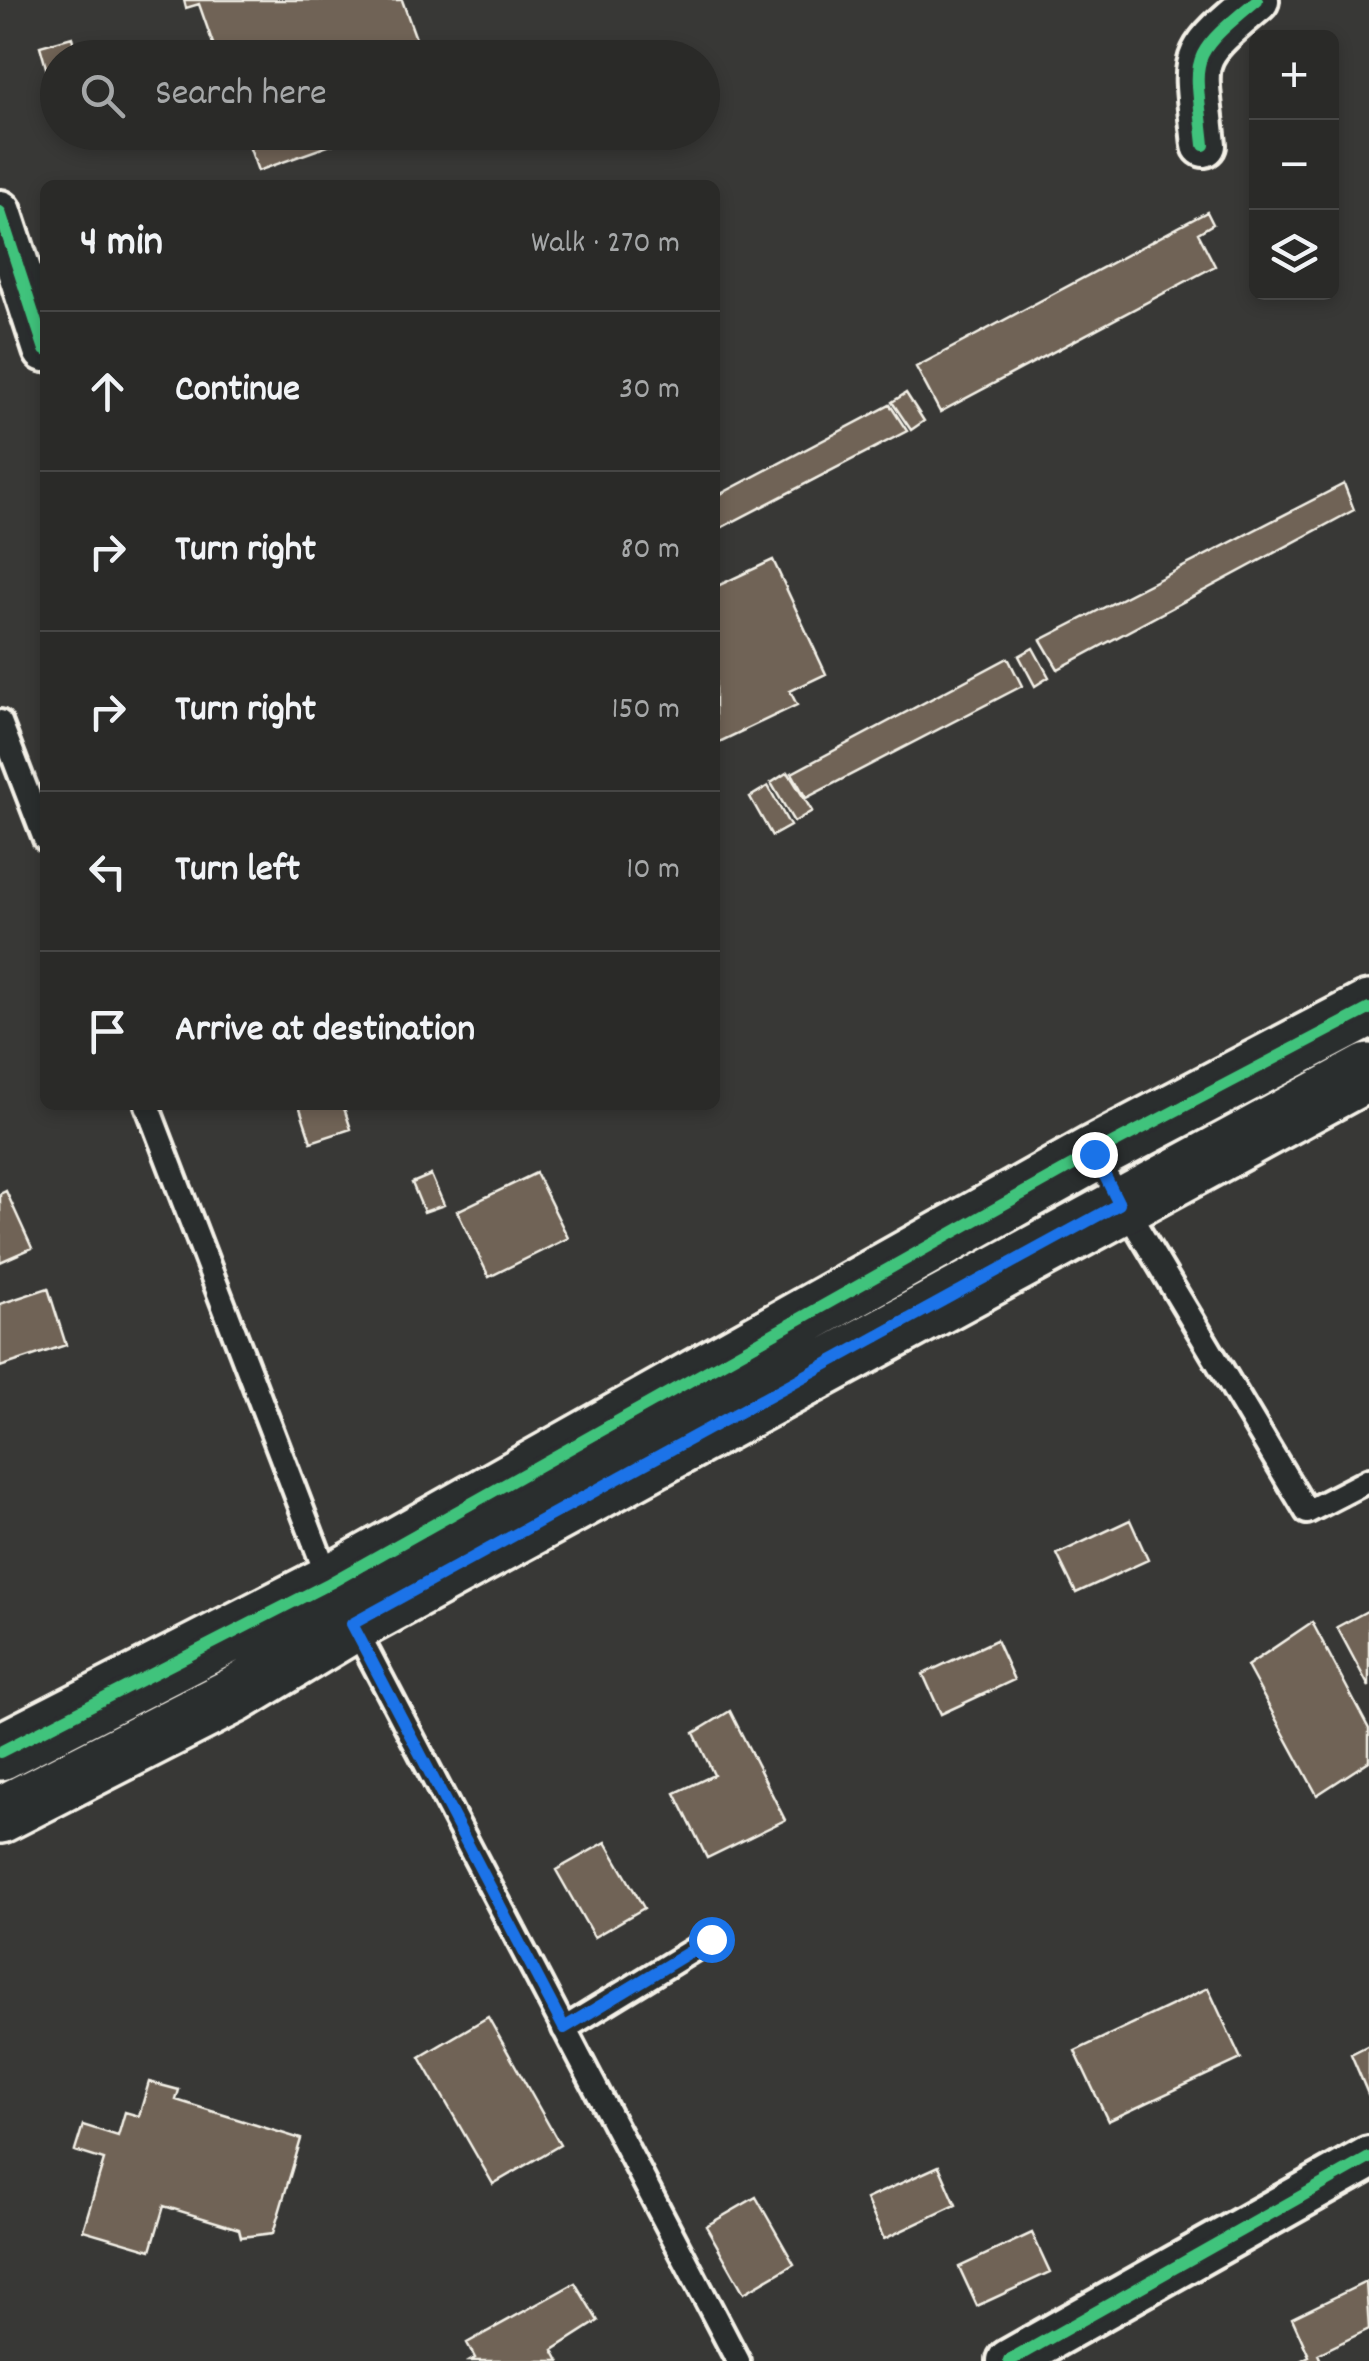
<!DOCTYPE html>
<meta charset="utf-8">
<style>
:root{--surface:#2a2a28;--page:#363634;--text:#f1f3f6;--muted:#a5a7a8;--line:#464645}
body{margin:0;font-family:Dekko,sans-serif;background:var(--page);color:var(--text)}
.controls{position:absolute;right:30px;top:30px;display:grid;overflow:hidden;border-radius:15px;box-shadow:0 5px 15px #0003}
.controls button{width:90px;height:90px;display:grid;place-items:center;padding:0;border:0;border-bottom:2px solid var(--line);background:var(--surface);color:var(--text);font:50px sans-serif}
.stop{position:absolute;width:30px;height:30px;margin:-22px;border:8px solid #1a73e8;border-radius:50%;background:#fff}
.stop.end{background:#1a73e8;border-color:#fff;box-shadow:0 2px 10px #0008}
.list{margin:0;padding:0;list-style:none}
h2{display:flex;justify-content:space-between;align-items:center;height:130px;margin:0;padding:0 40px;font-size:42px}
h2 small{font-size:32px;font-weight:400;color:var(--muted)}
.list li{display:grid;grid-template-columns:65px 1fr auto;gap:30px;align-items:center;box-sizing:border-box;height:160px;padding:0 40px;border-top:2px solid var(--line)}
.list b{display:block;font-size:38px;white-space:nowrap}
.list em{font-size:32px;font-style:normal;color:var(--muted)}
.icon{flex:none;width:55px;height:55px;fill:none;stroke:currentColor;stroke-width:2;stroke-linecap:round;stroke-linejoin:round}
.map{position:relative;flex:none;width:1369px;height:2361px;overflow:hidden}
.search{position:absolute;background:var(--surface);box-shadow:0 5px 15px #0003;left:40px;top:40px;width:680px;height:110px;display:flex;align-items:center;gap:25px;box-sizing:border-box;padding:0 35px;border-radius:55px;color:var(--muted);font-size:38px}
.panel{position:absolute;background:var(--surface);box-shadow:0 5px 15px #0003;left:40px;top:180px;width:680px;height:930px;border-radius:15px}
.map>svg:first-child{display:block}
</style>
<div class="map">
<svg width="1369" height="2361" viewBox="0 0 1369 2361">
<rect width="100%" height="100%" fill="#383836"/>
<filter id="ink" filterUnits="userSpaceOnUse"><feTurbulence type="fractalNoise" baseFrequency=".01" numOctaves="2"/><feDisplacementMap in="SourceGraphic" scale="20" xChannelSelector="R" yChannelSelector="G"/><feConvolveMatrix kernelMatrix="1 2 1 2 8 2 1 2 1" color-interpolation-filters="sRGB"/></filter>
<g filter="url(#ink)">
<!-- building -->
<path fill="#6f6356" stroke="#f4f1e8" stroke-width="2.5" d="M184,0H402L423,58H218L199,4L186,8Z
M72,37L77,58H58V110L40,46Z
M244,132H367L258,171Z
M1207,212L1213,224L1198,233L1215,266L940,412L916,367Z
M906,393L924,421L911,430L892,402Z
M890,405L907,431L715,531V497Z
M1344,484L1354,510L1058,669L1041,640Z
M773,560L826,674L790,691L797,705L715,744V587Z
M1033,648L1049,677L1035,686L1019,656Z
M1008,658L1022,686L806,798L792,773Z
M788,772L812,811L794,822L771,783Z
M768,786L790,826L772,836L750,797Z
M299,1105H343L351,1129L311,1142Z
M536,1173L568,1238L489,1277L457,1211Z
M431,1175L444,1205L424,1212L412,1183Z
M6,1191L32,1248L0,1262V1194Z
M48,1288L66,1345L0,1367V1304Z
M1130,1520L1148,1560L1076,1593L1057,1554Z
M1369,1610V1687L1337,1627Z
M1312,1622L1369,1729V1761L1317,1795L1247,1666Z
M996,1640L1014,1680L941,1714L923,1674Z
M730,1711L785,1820L707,1858L675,1793L714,1775L694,1733Z
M606,1842L644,1908L594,1937L556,1870Z
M1208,1988L1241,2059L1108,2121L1075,2051Z
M488,2017L560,2145L493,2184L420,2057Z
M1369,2045V2093L1368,2094L1351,2054Z
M149,2082L179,2090L176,2100L301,2139L273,2233L241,2237L239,2229L164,2206L151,2250L83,2230L104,2160L75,2151L83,2125L118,2136L125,2112L139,2116Z
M939,2166L956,2205L884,2239L866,2199Z
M756,2197L794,2264L744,2293L706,2226Z
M1032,2233L1050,2272L977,2306L959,2267Z
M1366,2282L1369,2329L1318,2354L1321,2361H1300L1309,2356L1292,2318Z
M575,2283L598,2321L553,2350L559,2361H470L475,2358L467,2343Z"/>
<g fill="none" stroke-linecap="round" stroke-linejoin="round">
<!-- lane casing -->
<g stroke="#f4f1e8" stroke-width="30">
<path id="lane" d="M0,722L45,839
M147,1105L330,1583
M1093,1154L1307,1512L1369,1480
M353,1624L738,2361
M564,2029L711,1939"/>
</g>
<!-- street casing -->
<g stroke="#f4f1e8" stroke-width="50">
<path id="street" d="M1204,145C1195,54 1185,60 1257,0
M0,212L45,350
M1009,2361L1369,2158"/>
</g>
<!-- secondary casing -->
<g stroke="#f4f1e8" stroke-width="62">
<path id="secondary" d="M0,1752L330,1583L1093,1154L1369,1009
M0,1815L235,1695L353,1624L1369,1072"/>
</g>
<!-- lane -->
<use href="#lane" stroke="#2a2d2e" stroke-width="22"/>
<!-- street -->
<use href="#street" stroke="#2a2d2e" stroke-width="42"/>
<!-- secondary -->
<use href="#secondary" stroke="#2a2d2e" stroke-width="55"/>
<!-- cycleway casing -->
<g stroke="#2a2d2e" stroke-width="19">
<path id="cycleway" d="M1204,145C1195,54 1185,60 1257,0
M0,212L45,350
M0,1752L330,1583L1093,1154L1369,1009
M1009,2361L1369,2158"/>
</g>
<!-- cycleway -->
<use href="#cycleway" stroke="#40c37c" stroke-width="12"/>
</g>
</g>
<g fill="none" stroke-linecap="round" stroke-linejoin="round" filter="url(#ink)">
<!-- route -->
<path stroke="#1a73e8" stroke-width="12" d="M711,1939L564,2028L352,1624L1119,1204L1094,1154"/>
</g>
</svg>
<div class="controls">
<button>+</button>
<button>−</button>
<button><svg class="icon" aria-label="layers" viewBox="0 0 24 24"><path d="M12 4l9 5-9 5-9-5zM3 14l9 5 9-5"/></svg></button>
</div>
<div class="stop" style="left:711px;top:1939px"></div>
<div class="stop end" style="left:1094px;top:1154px"></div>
<div class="search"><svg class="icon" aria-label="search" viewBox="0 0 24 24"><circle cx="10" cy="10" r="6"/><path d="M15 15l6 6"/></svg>Search here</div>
<section class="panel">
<h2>4 min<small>Walk · 270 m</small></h2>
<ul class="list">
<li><svg class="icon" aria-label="ahead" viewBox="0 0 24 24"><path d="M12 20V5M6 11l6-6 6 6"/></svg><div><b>Continue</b></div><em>30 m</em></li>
<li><svg class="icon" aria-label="right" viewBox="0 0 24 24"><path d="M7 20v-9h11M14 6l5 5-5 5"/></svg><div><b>Turn right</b></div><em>80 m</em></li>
<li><svg class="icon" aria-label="right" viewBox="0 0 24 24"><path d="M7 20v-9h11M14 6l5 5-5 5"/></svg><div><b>Turn right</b></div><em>150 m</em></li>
<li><svg class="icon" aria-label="left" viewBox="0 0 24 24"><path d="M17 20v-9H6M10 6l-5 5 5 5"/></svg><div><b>Turn left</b></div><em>10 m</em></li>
<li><svg class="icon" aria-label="arrive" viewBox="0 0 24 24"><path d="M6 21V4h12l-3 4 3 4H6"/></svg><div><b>Arrive at destination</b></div></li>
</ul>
</section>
</div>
